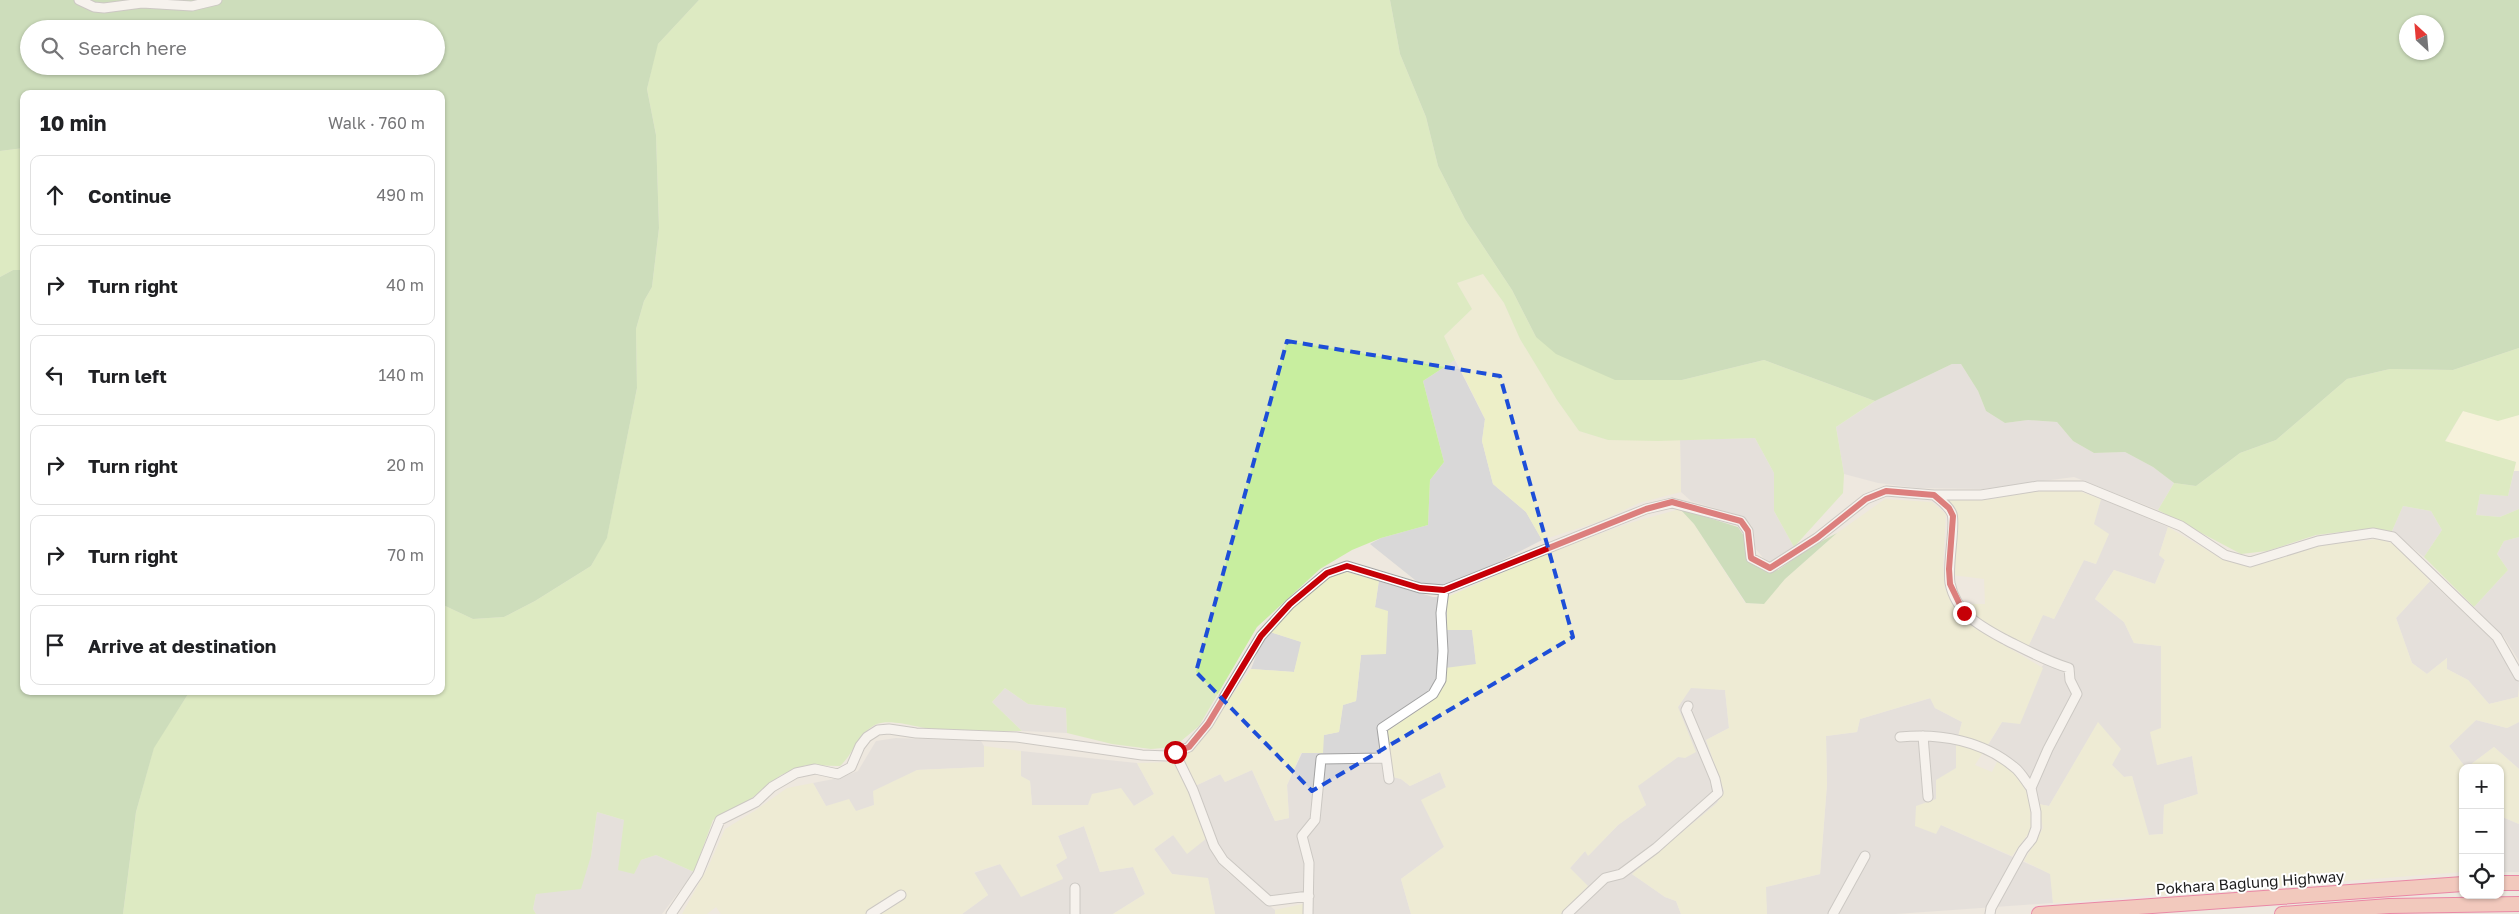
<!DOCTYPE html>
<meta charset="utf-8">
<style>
:root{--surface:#fff;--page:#f2f2f2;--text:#202124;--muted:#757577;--line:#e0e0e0}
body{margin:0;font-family:"Golos Text",sans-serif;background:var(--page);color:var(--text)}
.controls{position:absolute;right:15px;bottom:15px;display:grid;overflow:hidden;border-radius:10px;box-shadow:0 1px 4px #0004}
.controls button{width:45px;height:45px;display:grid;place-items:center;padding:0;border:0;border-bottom:1px solid var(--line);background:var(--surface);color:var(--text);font:25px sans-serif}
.compass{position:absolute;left:2399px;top:15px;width:45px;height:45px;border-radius:50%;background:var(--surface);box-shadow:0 1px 4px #0004;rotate:334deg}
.stop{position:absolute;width:15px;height:15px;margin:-11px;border:4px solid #c60007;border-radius:50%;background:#fff}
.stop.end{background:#c60007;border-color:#fff;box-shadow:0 1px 5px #0008}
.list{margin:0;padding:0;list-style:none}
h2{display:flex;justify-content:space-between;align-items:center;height:65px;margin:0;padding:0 20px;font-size:21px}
h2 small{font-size:16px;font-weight:400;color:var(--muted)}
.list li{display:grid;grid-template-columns:32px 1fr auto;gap:15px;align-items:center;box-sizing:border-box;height:80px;margin:0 10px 10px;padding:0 10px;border:1px solid var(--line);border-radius:10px}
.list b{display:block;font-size:19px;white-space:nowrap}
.list em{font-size:16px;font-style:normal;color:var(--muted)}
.icon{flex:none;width:28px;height:28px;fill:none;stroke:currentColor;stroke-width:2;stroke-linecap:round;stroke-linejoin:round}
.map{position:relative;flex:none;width:2519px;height:914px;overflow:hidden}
.search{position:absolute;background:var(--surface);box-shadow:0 1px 4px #0004;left:20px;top:20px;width:425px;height:55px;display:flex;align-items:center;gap:12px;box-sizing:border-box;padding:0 18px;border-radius:28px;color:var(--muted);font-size:19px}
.panel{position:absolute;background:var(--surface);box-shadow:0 1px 4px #0004;left:20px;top:90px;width:425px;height:605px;border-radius:10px}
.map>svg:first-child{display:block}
</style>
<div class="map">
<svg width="2519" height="914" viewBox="0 0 2519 914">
<rect width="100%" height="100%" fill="#eee8df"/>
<!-- residential -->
<path fill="#d9d8d8" d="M1455,360L1485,419L1482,441L1493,484L1526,512L1542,540L1493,565L1443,585L1420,584L1370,544L1381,538L1428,525L1430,480L1444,462L1423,381Z
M1952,364H1961L1978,391L1986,411L2005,423L2028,420L2057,422L2073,441L2094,453L2125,452L2153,467L2174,483L2158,510L2074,477L1984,489L1918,488L1878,483L1844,474L1836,427L1875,401Z
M1755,438L1774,473V511L1794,547L1769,565L1755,548L1752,526L1741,516L1691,501L1681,492L1680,440Z
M2514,471H2519V509L2500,517L2476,515L2480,493L2508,496Z
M2101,499L2168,527L2159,555L2165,560L2155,584L2114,570L2095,599L2124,622L2134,643L2161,646V728L2157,765L2192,756L2198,794L2164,805L2163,834L2148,835L2132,776L2124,777L2112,765L2098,723L2049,806L2038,804L2032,783L1988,745L2002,722L2049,657L2028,647L2043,614L2054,619L2084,560L2096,564L2093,524Z
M2403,506L2431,511L2442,530L2424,557L2392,531Z
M2519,537V661L2504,637L2474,607L2508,570L2497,554L2504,541Z
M1379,580L1433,597H1447L1472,630L1476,664L1445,685L1432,701L1386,732L1389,776L1401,779L1410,786L1440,772L1446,787L1444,847L1401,879L1411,914H1311V892L1281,898L1266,895L1233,868L1217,848L1193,787L1221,774L1225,782L1252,770L1275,821L1289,818L1287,785L1302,753L1324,735L1339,732L1343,705L1356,701L1361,655L1375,607Z
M2430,581L2497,644L2519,683L2518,697L2489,704L2468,680L2447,669V658L2427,674L2412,663L2396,618Z
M1270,632L1302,642L1294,672L1251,669L1260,645Z
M1691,687L1725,690L1729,728L1706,740L1724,791L1717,803L1632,874L1665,897L1676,901L1681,914H1561L1569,905L1570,868L1586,850L1589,855L1618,825L1646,805L1637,786L1678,757V707Z
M1005,688L1028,704L1066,708L1067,733L1022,731L992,702Z
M1931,698L1935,708L1962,722L1956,744V769L1941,825L2051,874L2053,903L1896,914H1767L1765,887L1820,874L1827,784L1826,736L1857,732L1860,719Z
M2476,720L2507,728L2519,722V769L2494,747L2466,768L2449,746Z
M896,738L981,741L984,746V767L917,770L874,805L855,812L826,806L813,783L839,778L858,771L876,741Z
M1021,751L1137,763L1154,794L1134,806L1032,805L1030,781L1021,777Z
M597,812L624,820L641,860L656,855L694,872L662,914H536L533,909L536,894L591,856Z
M2500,816L2519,824V872H2500Z
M1084,826L1100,872L1133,867L1145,894L1113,914H962L988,895L974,873L1000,864L1063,878L1055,865L1067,858L1058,836Z
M1173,835L1207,838L1225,870L1275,910V914H1215L1208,879L1172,874L1154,849Z"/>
<!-- education -->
<path fill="#fffed7" d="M2463,411L2498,420L2519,415V471H2514L2516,462L2445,442Z"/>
<!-- farmland -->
<path fill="#edefc8" d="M1483,274L1504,303L1520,339L1557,400L1579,431L1608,440H1680L1681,492L1639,503L1601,521L1542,540L1526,512L1493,484L1482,441L1485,419L1444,336L1472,309L1457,283Z
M2076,490L2101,499L2094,524L2109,534L2096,564L2084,560L2054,619L2043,615L2028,647L1983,624L1963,604H1985L1984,579L1952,575L1956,513L1952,505L1942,499H1993L2024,492Z
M1885,499L1932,502L1946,514L1943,566L1945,588L1965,622L2043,668L2020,724L2002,722L1975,765L1992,772L1999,758L2022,780L2030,803L2031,830L2012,856L1941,825L1936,834L1915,826L1916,806L1936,799V780L1956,768V744L1962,722L1935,708L1930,698L1860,719L1857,732L1826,736L1827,784L1820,874L1766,887L1767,914H1681L1676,901L1665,897L1632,874L1717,803L1724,791L1706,740L1729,728L1725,690L1691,688L1678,707L1696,752L1685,758L1678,757L1638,786L1646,805L1618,825L1588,856L1585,851L1570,868L1588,886L1561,914H1411L1401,879L1444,847L1421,800L1446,787L1440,772L1410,786L1401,779L1389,776L1386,732L1432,701L1445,685V668L1476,664L1472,630H1447V597L1555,550L1633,522L1680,509L1694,524L1745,603L1763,604L1785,579L1837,533Z
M2168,527L2224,560L2251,565L2300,547L2380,539L2394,544L2430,581L2396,618L2412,663L2427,674L2447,658V669L2468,680L2489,704L2518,697L2519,690V722L2507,728L2476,720L2449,746L2466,768L2494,747L2519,769V824L2500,816V768H2463V872L2053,903L2050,874L2024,861L2043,828L2038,804L2049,806L2098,722L2121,749L2112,765L2124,777L2132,776L2149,835L2163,834L2164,805L2198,794L2192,756L2157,765L2150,732L2161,728V646L2134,643L2124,622L2095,599L2114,570L2155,584L2165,560L2159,555Z
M1346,572L1379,580L1375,607L1388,611L1386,654L1361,655L1356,701L1343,705L1339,732L1324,735L1323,753H1301L1287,785L1289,818L1275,821L1252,770L1225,782L1220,774L1193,787L1180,756L1197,744L1251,669L1294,672L1301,642L1270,632L1301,598L1333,575Z
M984,746L1021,751V776L1030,781L1032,805H1088L1092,794L1121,788L1134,806L1154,794L1137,763L1174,762L1198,810L1207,838L1187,854L1173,835L1154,849L1172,874L1208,878L1215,914H1113L1145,894L1133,867L1100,872L1084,826L1058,836L1067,858L1056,865L1063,879L1021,897L1000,864L974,872L988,895L962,914H721L716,907L707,914H682L709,865L725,829L756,810L787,788L813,783L826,806L849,799L856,811L874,805L873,791L917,770L984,767Z
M1303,904V914H1275V910Z"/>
<!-- grass -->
<path fill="#c8ee9f" d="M699,0H1390L1400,54L1426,117L1438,166L1465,219L1512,290L1536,337L1682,380L1764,360L1875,401L1836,427L1844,474L1843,493L1794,547L1774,511V473L1755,438L1658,441L1608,440L1579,431L1557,400L1520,339L1504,303L1483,274L1457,283L1472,309L1444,336L1455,360L1423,381L1444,462L1430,480L1428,525L1381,538L1352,550L1320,569L1257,627L1199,726L1174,747L1151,749L1112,744L1067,733L1066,708L1028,704L1005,688L992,702L1022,731C987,731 950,734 915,726C905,724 887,720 877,724C858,732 854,754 840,766L806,765L781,775L748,801L713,820L694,872L656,855L641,860L634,874L618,870L624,820L597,812L591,856L581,889L536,894L533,909L536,914H123L136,812L154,747L190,691H441V604L473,619L504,617L535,601L591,566L607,537L637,388L636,329L644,301L652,287L659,228L656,135L647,89L657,45Z
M24,148V270H13L0,277V151Z
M2519,348V415L2498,421L2463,411L2445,441L2516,462L2508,496L2480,494L2476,515L2500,517L2519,509V537L2504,541L2497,554L2508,570L2474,607L2424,557L2442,530L2431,511L2403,506L2392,531L2365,529L2316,535L2267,551L2241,554L2158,510L2174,483L2196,486L2240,453L2276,440L2347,379L2390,369L2453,370Z"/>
<!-- forest -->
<path fill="#a5d190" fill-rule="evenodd" d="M0,0H699L658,44L647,89L656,135L659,228L652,287L644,301L636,329L637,388L607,538L591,566L535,601L504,617L473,619L441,604V94H24V148L0,151ZM29,29H436V66H29Z
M1390,0H2519V348L2453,370L2390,369L2347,379L2276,440L2240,453L2196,486L2174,483L2153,467L2125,452L2094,453L2073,441L2057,422L2028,420L2005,423L1986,411L1978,391L1961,364H1952L1875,401L1764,360L1682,380H1615L1556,354L1536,337L1512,290L1465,219L1438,166L1426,117L1400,54ZM2436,22V52H2406V22Z
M13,270H24V691H190L154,748L136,812L123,914H0V277Z
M1680,509L1738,527L1746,539L1747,555L1767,571L1778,570L1809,548L1837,533L1785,579L1764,604L1746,603L1694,524Z"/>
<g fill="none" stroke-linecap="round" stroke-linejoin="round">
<!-- minor casing -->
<g stroke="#a2a2a2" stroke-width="11">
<path id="minor" d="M79,0L94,7L104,8L142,3L192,6L217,0
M1934,495C1941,501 1949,506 1952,514C1956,525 1947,565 1950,583C1956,614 1982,627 2006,640C2028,651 2046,661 2069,668L2070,680L2077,694L2048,749L2031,788L2036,812V828L2032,839L2023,850L1991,908L1990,914
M1923,736L1928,797
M1900,737C1941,733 1983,741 2014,767C2021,772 2026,782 2031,788
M1175,753L1193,790L1214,846L1223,860L1269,901L1309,896
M1389,779L1382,728L1433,694L1441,680L1443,651L1441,613L1444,590
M1075,888V914
M671,914L698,874L720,820L756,802L772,787L796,773L815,769L838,774L851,767L860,746L867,737L878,730L889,729L916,733L1016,737L1142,755L1167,756L1189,747L1208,724L1261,636L1290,604L1327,573L1347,566L1420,588L1444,590L1646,509L1672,503L1741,521L1748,531L1751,558L1770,568L1817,538L1866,499L1886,491L1934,495H1981L2038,486H2083L2181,526L2225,555L2250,562L2318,541L2373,533L2393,537L2497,637L2519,676
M871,914L901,895
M1308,914L1309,863L1302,836L1315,820L1321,759L1385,758
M1567,914L1605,878L1621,874L1656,848L1718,793L1715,779L1686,710L1688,706
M1833,914L1865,856"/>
</g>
<!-- trunk casing -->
<g stroke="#e31462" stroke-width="16">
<path id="trunk" d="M2500,883H2519
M2039,914L2463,884
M2282,914L2389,906L2519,904"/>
</g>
<!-- minor -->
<use href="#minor" stroke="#fff" stroke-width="9"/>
<!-- trunk -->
<use href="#trunk" stroke="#f6a595" stroke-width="14"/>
</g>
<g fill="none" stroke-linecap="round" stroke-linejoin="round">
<!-- route -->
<path stroke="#c60007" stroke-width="6" d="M1175,752L1189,747L1208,724L1261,636L1290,604L1327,573L1347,566L1420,588L1444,590L1646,509L1672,502L1741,521L1748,531L1751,558L1770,568L1817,538L1866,499L1886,491L1934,495L1949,508L1953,516L1949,569L1950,584L1964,613"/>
</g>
<!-- marked area -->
<path d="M0 0H2519V914H0ZM1287,341L1500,376L1573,637L1312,791L1196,672Z" fill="#eee8df" fill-opacity=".55" fill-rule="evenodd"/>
<path fill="none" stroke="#1d4ed8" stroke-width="4" stroke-dasharray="10 6" stroke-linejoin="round" d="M1287,341L1500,376L1573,637L1312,791L1196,672Z"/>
<g text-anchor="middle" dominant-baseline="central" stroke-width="4" stroke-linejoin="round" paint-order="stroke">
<!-- street labels -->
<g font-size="15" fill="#1b1b1b" stroke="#fff">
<text transform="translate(2250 882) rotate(-4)">Pokhara Baglung Highway</text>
</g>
</g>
</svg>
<div class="controls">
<button>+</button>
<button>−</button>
<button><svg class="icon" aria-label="locate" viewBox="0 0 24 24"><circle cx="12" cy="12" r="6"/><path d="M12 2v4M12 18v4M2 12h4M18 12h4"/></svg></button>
</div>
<svg class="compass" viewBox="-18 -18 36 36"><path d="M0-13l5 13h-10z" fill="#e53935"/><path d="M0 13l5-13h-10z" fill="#757577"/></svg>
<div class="stop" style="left:1175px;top:752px"></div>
<div class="stop end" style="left:1964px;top:613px"></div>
<div class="search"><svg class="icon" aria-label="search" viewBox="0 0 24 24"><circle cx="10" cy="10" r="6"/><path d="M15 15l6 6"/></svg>Search here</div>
<section class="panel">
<h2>10 min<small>Walk · 760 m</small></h2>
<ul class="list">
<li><svg class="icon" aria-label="ahead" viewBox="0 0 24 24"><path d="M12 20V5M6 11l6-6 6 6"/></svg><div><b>Continue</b></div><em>490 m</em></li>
<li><svg class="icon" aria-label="right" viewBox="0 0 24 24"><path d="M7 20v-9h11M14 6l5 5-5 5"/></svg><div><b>Turn right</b></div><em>40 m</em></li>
<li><svg class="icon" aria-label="left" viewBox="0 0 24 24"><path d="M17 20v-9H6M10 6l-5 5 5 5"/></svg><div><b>Turn left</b></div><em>140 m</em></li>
<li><svg class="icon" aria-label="right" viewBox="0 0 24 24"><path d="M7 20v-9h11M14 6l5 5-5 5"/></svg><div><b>Turn right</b></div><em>20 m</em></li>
<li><svg class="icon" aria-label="right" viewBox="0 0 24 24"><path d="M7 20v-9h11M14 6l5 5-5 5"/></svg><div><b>Turn right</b></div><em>70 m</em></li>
<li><svg class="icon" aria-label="arrive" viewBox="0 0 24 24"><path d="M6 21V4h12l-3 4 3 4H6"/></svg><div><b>Arrive at destination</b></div></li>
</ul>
</section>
</div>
